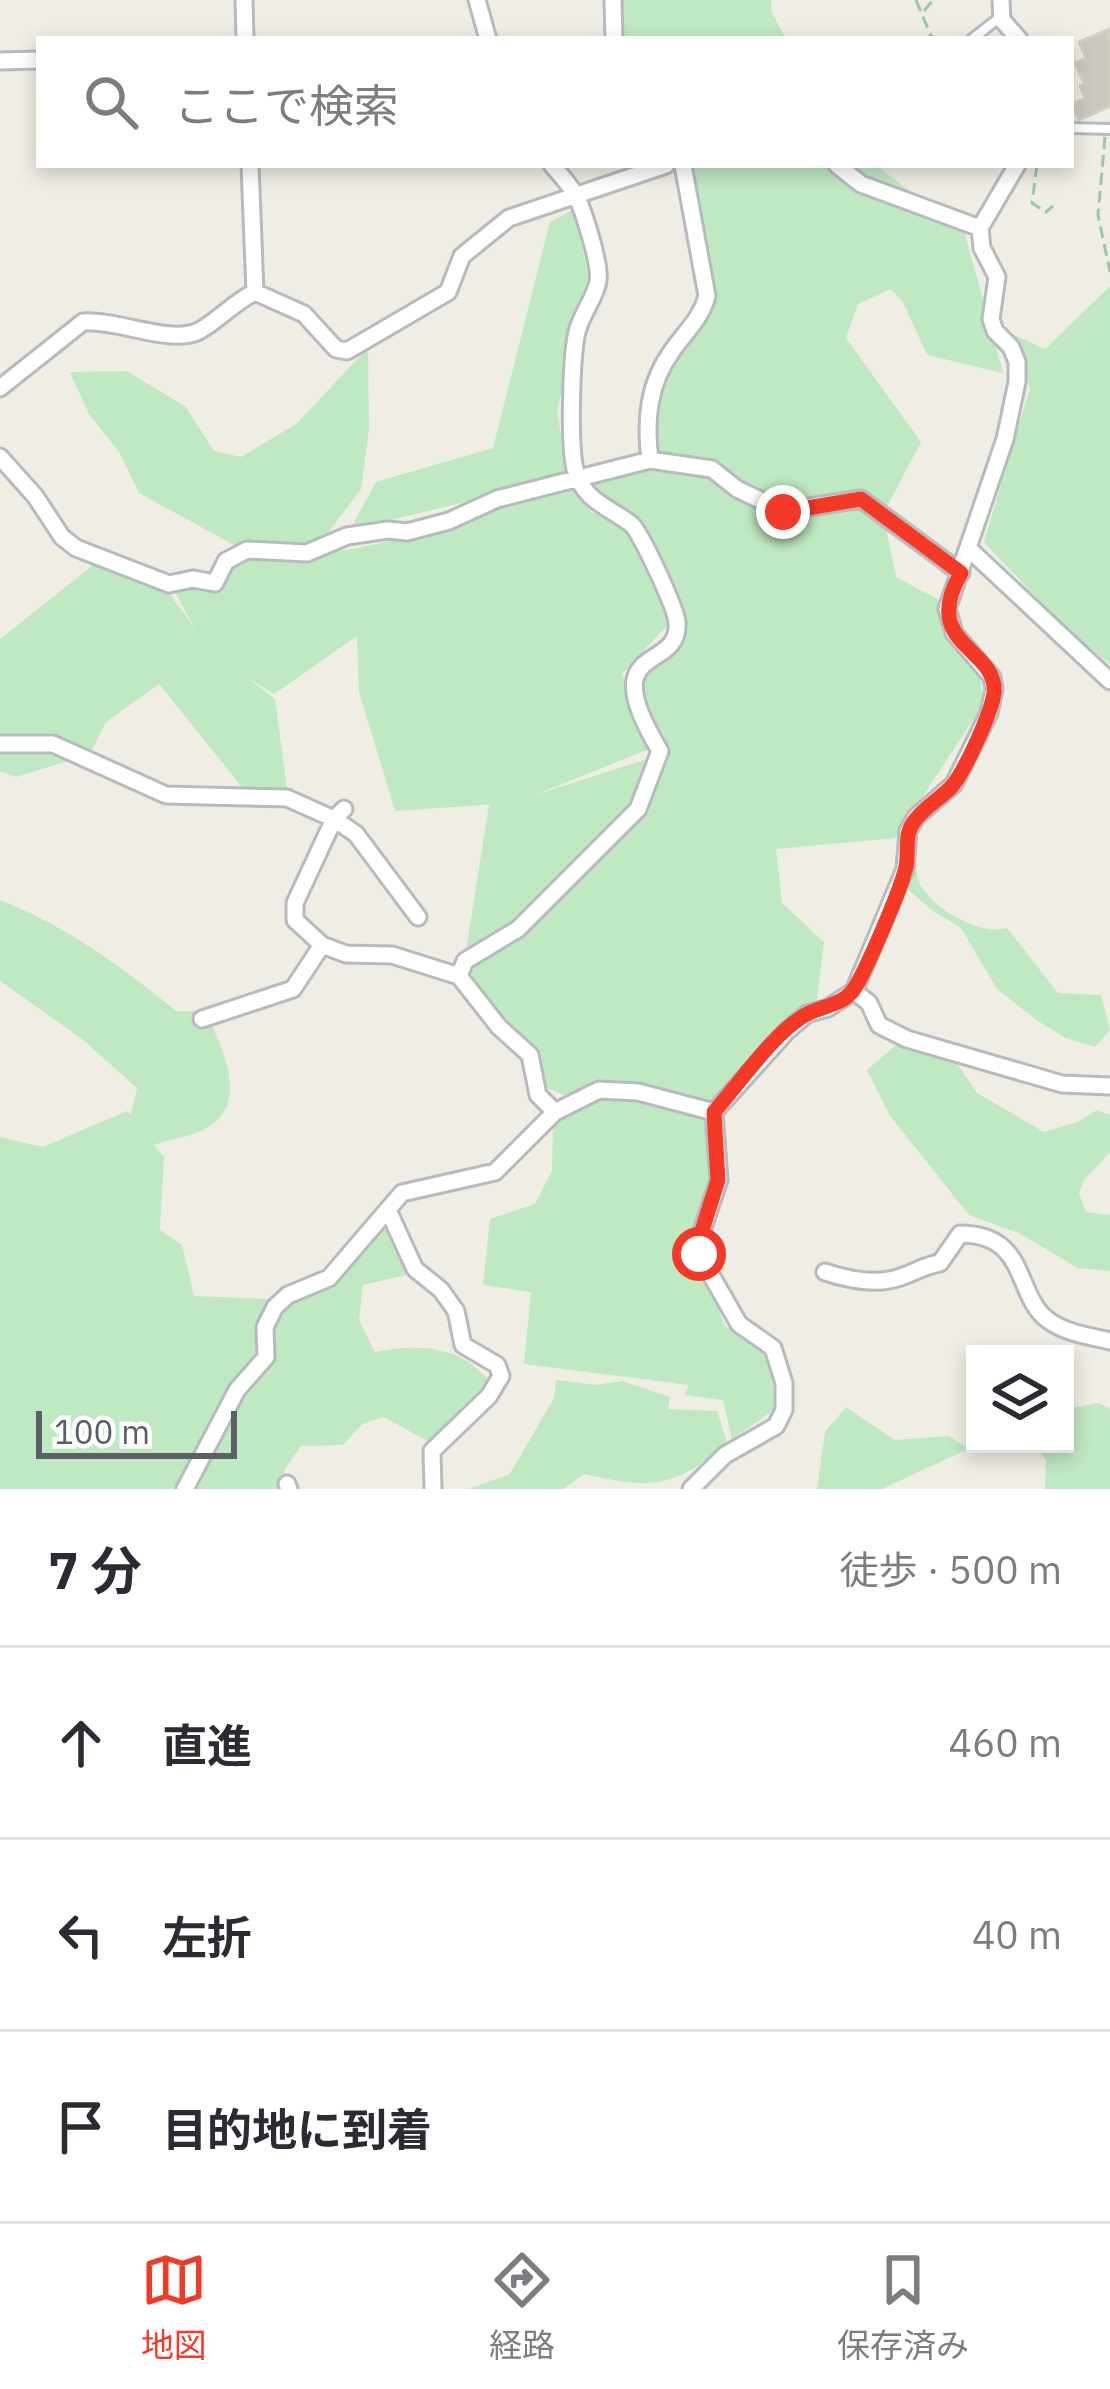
<!DOCTYPE html>
<html lang="ja">
<meta charset="utf-8">
<style>
:root{--surface:#fff;--page:#f7f7f7;--text:#2b2b33;--muted:#7c7c81;--line:#e1e1e2;--accent:#f43a26}
body{margin:0;font-family:"IBM Plex Sans","Noto Sans JP",sans-serif;background:var(--page);color:var(--text)}
.controls{position:absolute;right:36px;bottom:36px;display:grid;overflow:hidden;border-radius:0px;box-shadow:0 6px 18px #0003}
.controls button{width:108px;height:108px;display:grid;place-items:center;padding:0;border:0;border-bottom:3px solid var(--line);background:var(--surface);color:var(--text);font:60px sans-serif}
.scale{position:absolute;left:36px;bottom:30px;width:201px;box-sizing:border-box;padding-left:12px;border:6px solid #5c6066;border-top:0;font-size:33px;line-height:42px;white-space:nowrap;color:#5c6066;-webkit-text-stroke:9px #fff;paint-order:stroke}
.stop{position:absolute;width:36px;height:36px;margin:-27px;border:9px solid #f43a26;border-radius:50%;background:#fff}
.stop.end{background:#f43a26;border-color:#fff;box-shadow:0 3px 12px #0008}
.list{margin:0;padding:0;list-style:none}
h2{display:flex;justify-content:space-between;align-items:center;height:156px;margin:0;padding:0 48px;font-size:51px}
h2 small{font-size:39px;font-weight:400;color:var(--muted)}
.list li{display:grid;grid-template-columns:78px 1fr auto;gap:36px;align-items:center;box-sizing:border-box;height:192px;padding:0 48px;border-top:3px solid var(--line)}
.list b{display:block;font-size:45px;white-space:nowrap}
.list em{font-size:39px;font-style:normal;color:var(--muted)}
.icon{flex:none;width:66px;height:66px;fill:none;stroke:currentColor;stroke-width:2;stroke-linecap:round;stroke-linejoin:round}
.map{position:relative;flex:none;width:1110px;height:1489px;overflow:hidden}
.search{position:absolute;background:var(--surface);box-shadow:0 6px 18px #0003;left:36px;right:36px;top:36px;height:132px;display:flex;align-items:center;gap:30px;box-sizing:border-box;padding:0 42px;border-radius:0px;color:var(--muted);font-size:45px}
.sheet{height:732px;background:var(--surface)}
nav{display:flex;justify-content:space-around;align-items:center;box-sizing:border-box;height:168px;border-top:3px solid var(--line);background:var(--surface);font-size:33px;color:var(--muted)}
nav a{display:grid;justify-items:center;gap:6px}
nav .on{color:var(--accent)}
.map>svg:first-child{display:block}
</style>
<div class="map">
<svg width="1110" height="1489" viewBox="0 0 1110 1489">
<rect width="100%" height="100%" fill="#f0ede4"/>
<!-- green -->
<path fill="#bfe9c0" d="M616,0H771L772,13L786,39H625Z
M683,165H876L965,234L1003,373L927,355L903,302L891,289L858,304L846,338L921,442L883,514L896,577L941,601L942,632L980,670L983,705L895,838L776,849L782,903L824,942L816,1007L784,1020L711,1109L617,1080L564,1095L543,1086L530,1047L462,976L489,805L498,804L395,811L359,692L357,636L274,694L248,678L275,699L287,789L243,788L159,684L106,722L90,754L16,777L0,771V639L96,563L167,590L195,629L174,590L219,588C223,580 227,569 233,564C240,558 333,552 352,549C429,535 501,505 576,486L591,512L631,529L671,621L622,674L649,749L535,795L666,753L636,683L682,644L674,586L640,524L599,502L589,482L650,460L655,387L710,296L713,280Z
M574,209L588,274L557,411L568,477L350,530L376,482L493,448L550,222Z
M1110,286V664L1071,634L984,542L1030,388L1010,333L1045,349Z
M368,348L369,429L361,489L324,538L283,547L234,545L139,493L119,452L89,414L70,372L127,371L186,407L214,451L241,457L296,424Z
M915,854C916,864 916,874 920,884C933,909 979,936 1007,928L1058,993L1101,995L1110,1030L1095,1047L1066,1038L1038,1021L997,989L961,928L933,911L904,886Z
M0,900C66,926 121,966 176,1011H205C223,1049 253,1107 201,1131C187,1137 169,1139 154,1145L164,1157L160,1230L182,1245L194,1296L290,1300L329,1288L382,1227L394,1238L406,1275L363,1285L359,1320L375,1352C420,1343 464,1345 493,1386L429,1442L384,1417L362,1424L343,1445L301,1446L285,1469L282,1489H0V1137L43,1147L127,1111L131,1115L137,1088L82,1039L0,981Z
M897,1044L949,1052L977,1093L1044,1132L1077,1122L1097,1110L1110,1115V1152L1084,1180L1079,1193L1086,1212L1110,1215V1271L1078,1268L1019,1233L969,1215L890,1116L867,1070Z
M597,1096H629L707,1119L712,1184L690,1238L725,1326C769,1350 773,1360 774,1410L732,1439L723,1400L685,1395L689,1385L524,1364L531,1292L483,1285L490,1219L535,1204L552,1171L553,1122Z
M556,1380L595,1385L622,1381L670,1397L668,1409L717,1411L727,1442C676,1489 651,1489 584,1474L563,1489H469L510,1474L554,1398Z
M1099,1403L1110,1409V1489H1045L1046,1460L1031,1444H1065V1409Z
M846,1407L895,1440L949,1436L968,1449L882,1489H817L825,1432Z"/>
<!-- building -->
<path fill="#cbc8c1" stroke="#d5cfc2" stroke-width="3" d="M1110,29V106L1079,120L1072,104L1085,98L1080,86L1085,84L1075,63L1086,58L1079,42Z"/>
<g fill="none" stroke-linecap="round" stroke-linejoin="round">
<!-- service casing -->
<g stroke="#b7babf" stroke-width="14">
<path id="service" d="M972,39L999,18
M1071,128L1110,129"/>
</g>
<!-- minor casing -->
<g stroke="#b7babf" stroke-width="21">
<path id="minor" d="M244,0L245,39
M477,0L488,39
M613,0L614,39
M1001,0L1002,20L1019,39
M0,61L39,60
M250,165L255,292
M837,165L861,184L980,228
M0,388L83,322C116,319 171,345 199,331C219,320 234,302 255,292L304,314L336,349L347,351L448,292L462,256L509,218L666,165
M0,457L35,496L62,537L76,548L169,584L193,579L215,583L226,561L247,550L307,553L347,536L388,530L407,532L449,521L497,499L650,460L712,469L737,489L783,511L861,499L961,573
M650,460C645,421 648,384 672,351C685,332 701,319 707,296L683,165
M969,549L1110,681
M0,744H53L166,795L287,798L334,819L356,834L418,917
M344,809L334,819L295,903V920L322,945L346,954L392,955L459,976L499,1027L530,1055L538,1095L555,1112
M459,976L465,961L518,929L638,809L660,751C592,638 681,675 677,622C676,609 640,530 631,524C609,507 583,501 575,469C569,444 571,357 577,332C581,314 595,299 598,281C601,266 583,208 575,194C569,184 560,174 552,165
M854,991L869,1003L879,1025L907,1039L1062,1084L1110,1086
M202,1019L293,989L322,945
M388,1210L415,1269L441,1290L456,1311L463,1345L497,1365L501,1376L489,1396L432,1451L433,1489
M825,1272C849,1280 879,1286 903,1276C917,1271 926,1265 940,1263L960,1234C1029,1234 1014,1295 1048,1320C1065,1333 1089,1336 1110,1341
M287,1484L289,1489
M185,1489L237,1390L266,1357L265,1327L275,1307L288,1295L329,1278L402,1193L495,1172L555,1112L599,1090L638,1092L714,1112L787,1031L807,1014L828,1008L854,991L905,869L908,831L916,817L954,784L989,713L994,689L992,677L954,633L947,609L1005,439L1017,382V362L1011,347L995,331L991,319L997,277L982,248L980,228L1017,165
M691,1489L725,1455L776,1426L784,1410V1383L773,1348L739,1324L699,1254L700,1237L719,1180L714,1112"/>
</g>
<!-- path -->
<path stroke="#98caa7" stroke-width="3" stroke-dasharray="12 6" stroke-linecap="butt" d="M916,0L931,36L937,39
M924,11L933,0
M1105,137L1098,215L1110,272
M1037,165L1032,203L1046,212L1053,206"/>
<!-- service -->
<use href="#service" stroke="#fff" stroke-width="8"/>
<!-- minor -->
<use href="#minor" stroke="#fff" stroke-width="15"/>
</g>
<g fill="none" stroke-linecap="round" stroke-linejoin="round">
<!-- route -->
<path stroke="#f43a26" stroke-width="15" d="M699,1254L700,1237L718,1180L714,1112C739,1084 776,1029 809,1013C826,1005 846,1004 856,986C869,963 900,892 906,867C909,852 904,836 913,823C923,807 941,799 953,785C966,768 991,714 994,693C998,647 919,646 961,573L861,499L783,512"/>
</g>
</svg>
<div class="controls">
<button><svg class="icon" aria-label="layers" viewBox="0 0 24 24"><path d="M12 4l9 5-9 5-9-5zM3 14l9 5 9-5"/></svg></button>
</div>
<div class="scale">100 m</div>
<div class="stop" style="left:699px;top:1254px"></div>
<div class="stop end" style="left:783px;top:512px"></div>
<div class="search"><svg class="icon" aria-label="search" viewBox="0 0 24 24"><circle cx="10" cy="10" r="6"/><path d="M15 15l6 6"/></svg>ここで検索</div>
</div>
<section class="sheet">
<h2>7 分<small>徒歩 · 500 m</small></h2>
<ul class="list">
<li><svg class="icon" aria-label="ahead" viewBox="0 0 24 24"><path d="M12 20V5M6 11l6-6 6 6"/></svg><div><b>直進</b></div><em>460 m</em></li>
<li><svg class="icon" aria-label="left" viewBox="0 0 24 24"><path d="M17 20v-9H6M10 6l-5 5 5 5"/></svg><div><b>左折</b></div><em>40 m</em></li>
<li><svg class="icon" aria-label="arrive" viewBox="0 0 24 24"><path d="M6 21V4h12l-3 4 3 4H6"/></svg><div><b>目的地に到着</b></div></li>
</ul>
</section>
<nav>
<a class="on"><svg class="icon" aria-label="map" viewBox="0 0 24 24"><path d="M3 6l6-2 6 2 6-2v14l-6 2-6-2-6 2zM9 4v14M15 6v14"/></svg>地図</a>
<a><svg class="icon" aria-label="directions" viewBox="0 0 24 24"><path d="M12 3l9 9-9 9-9-9zM9 14v-3h6M13 9l2 2-2 2"/></svg>経路</a>
<a><svg class="icon" aria-label="saved" viewBox="0 0 24 24"><path d="M7 4h10v16l-5-4-5 4z"/></svg>保存済み</a>
</nav>
